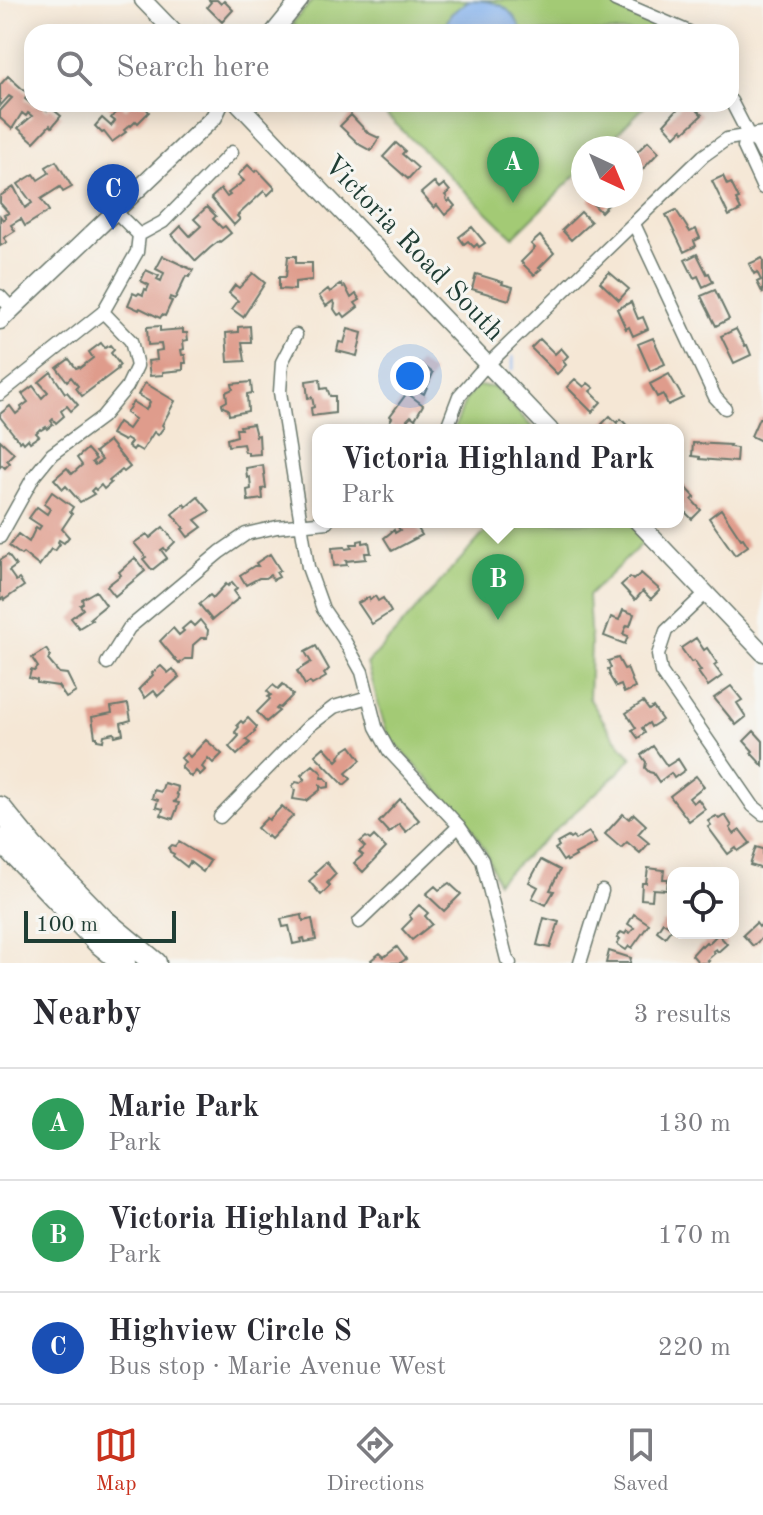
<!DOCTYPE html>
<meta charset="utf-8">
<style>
:root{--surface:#fff;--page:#f7f7f7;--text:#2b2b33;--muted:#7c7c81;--line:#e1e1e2;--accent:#c8321e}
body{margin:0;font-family:"Old Standard TT",serif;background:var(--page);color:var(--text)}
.controls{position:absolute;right:24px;bottom:24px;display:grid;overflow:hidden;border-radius:16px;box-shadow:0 4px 20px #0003}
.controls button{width:72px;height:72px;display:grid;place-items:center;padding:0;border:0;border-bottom:2px solid var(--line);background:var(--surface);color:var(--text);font:40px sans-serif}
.compass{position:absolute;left:571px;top:136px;width:72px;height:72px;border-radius:50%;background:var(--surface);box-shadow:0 4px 20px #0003;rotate:136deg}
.scale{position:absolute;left:24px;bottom:20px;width:152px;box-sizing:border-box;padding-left:8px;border:4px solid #1f3d34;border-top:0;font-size:22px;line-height:28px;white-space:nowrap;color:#1f3d34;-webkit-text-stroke:6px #f6f6f2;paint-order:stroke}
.you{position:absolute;left:410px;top:376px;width:28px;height:28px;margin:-20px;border:6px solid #fff;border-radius:50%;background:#1a73e8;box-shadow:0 0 0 12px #1a73e833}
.badge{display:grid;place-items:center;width:52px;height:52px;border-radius:50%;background:var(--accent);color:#fff;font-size:26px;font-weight:700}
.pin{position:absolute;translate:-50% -66px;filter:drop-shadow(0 2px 4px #0008)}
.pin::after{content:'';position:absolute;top:42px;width:28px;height:24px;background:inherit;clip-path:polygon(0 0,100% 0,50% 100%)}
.popup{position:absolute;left:312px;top:424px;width:372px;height:104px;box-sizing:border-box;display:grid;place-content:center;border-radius:16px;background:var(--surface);filter:drop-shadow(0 2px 6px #0005);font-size:26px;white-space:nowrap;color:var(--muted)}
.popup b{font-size:30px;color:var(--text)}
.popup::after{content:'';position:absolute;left:50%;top:100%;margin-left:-16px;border:16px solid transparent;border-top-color:var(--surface)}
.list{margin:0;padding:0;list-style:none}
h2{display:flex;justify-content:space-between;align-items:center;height:104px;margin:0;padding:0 32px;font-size:34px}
h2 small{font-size:26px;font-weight:400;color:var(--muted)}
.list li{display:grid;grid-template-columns:52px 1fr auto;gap:24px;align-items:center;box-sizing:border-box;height:112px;padding:0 32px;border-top:2px solid var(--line)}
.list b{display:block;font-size:30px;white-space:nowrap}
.list p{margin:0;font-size:26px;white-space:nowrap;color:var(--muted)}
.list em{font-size:26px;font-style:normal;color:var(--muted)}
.icon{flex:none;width:44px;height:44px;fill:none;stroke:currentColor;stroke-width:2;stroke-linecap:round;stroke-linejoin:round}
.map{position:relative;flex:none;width:763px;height:963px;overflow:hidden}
.search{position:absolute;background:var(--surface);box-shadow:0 4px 20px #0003;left:24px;right:24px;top:24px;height:88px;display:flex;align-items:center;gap:20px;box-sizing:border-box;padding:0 28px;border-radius:24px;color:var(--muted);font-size:30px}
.sheet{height:440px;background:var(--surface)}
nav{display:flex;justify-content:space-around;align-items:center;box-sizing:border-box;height:112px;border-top:2px solid var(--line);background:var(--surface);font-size:22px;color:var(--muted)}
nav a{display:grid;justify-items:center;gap:4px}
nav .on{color:var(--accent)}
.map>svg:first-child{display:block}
</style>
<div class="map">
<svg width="763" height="963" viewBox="0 0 763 963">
<rect width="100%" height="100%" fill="#f6f6f2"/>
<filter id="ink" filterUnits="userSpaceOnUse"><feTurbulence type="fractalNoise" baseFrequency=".0125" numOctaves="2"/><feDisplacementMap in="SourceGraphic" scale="16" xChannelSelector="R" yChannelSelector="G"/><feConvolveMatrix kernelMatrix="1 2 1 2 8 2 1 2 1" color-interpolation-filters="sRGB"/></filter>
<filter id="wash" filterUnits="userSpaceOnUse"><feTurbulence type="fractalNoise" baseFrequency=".006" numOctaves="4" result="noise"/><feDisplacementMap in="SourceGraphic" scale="32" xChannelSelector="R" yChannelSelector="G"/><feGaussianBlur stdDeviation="1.8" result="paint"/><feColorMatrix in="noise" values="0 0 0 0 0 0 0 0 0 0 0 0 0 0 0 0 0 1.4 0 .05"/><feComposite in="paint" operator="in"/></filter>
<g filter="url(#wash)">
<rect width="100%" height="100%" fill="#f5e7d5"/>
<!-- green -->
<path fill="#a3ca74" stroke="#618454" stroke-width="2" d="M313,0H606L625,13L675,32H301L292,23Z
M375,104H647L603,148H583V168L513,237Z
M476,386L494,387L535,430H454L465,401Z
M494,522H630L647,539L588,596L591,644L589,698L612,734L632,758L615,776L497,882L486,852L468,822L390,738C378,715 376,688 367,664Z"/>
<!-- water -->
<path fill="#83b1ed" stroke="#517790" stroke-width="2" d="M469,0C498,0 510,5 523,32H442L451,14Z"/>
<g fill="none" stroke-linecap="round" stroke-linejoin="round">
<!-- stream -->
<path stroke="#83b1ed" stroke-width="3" d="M513,357V369"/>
</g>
<g id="blocks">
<!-- building -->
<path fill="#df9c8c" d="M209,0H217L221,4L224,1L233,10L222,22L207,7L211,2Z
M8,76L28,94L25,99L34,106L39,104L47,111L50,107L61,116L52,127L50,125L34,142L18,128L32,116L28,113L26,116L22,113L12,129L0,118V111L12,98L9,96L0,106V85Z
M111,104H120L126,109L131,104H149L146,108L149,112L138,123L136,121L131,126L130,125L124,130L126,132L112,142L104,132L102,133L95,126L102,118L111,126L115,121L111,118L115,113L108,106Z
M682,104H686L689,108L692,105L702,115L684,132L682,129L675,136L664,124Z
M351,115L368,133L379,138L371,151L360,145L340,126Z
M648,141L659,152L639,173L631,165V158Z
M396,143L405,151L402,154L418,168L408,179L383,157Z
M56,161L72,187L63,192L60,187L41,199L49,211L25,226L21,219L11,225L15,231L4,238L7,242L0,246V216L3,220L6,218L4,215L9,213L0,203V196L14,187L25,208L32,203L18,184L34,174L38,180L49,173L46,167Z
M248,165L255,172L258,170L275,188L268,195L264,191L237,216L240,219L234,225L211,198L221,189L227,197L230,195L228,193L244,181L238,175Z
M723,176L727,185L731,183L739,199L736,200L741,210L729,216L712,181Z
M434,182L439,188L444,184L450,191L445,195L447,197L446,199L448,202L450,200L455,206L445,215L437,205L434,208L421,193Z
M593,196H617L601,212L589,200Z
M207,207L216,216L213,219L222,228L225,226L231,233L220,242L219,241L210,248L196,261L172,235L181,226L190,236L201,226L194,219Z
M676,210L690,232L696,229L700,238L694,241L696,246L684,252L666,215Z
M581,212L591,222L571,240L562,230Z
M472,227L485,243L479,247L477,244L474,247L468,241L464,244L459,237Z
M540,236L554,253L539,268L541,269L534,275L521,262L535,248L531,244Z
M697,254L707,274L709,273L713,282L703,287L698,276L694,278L685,260Z
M163,256L193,270L189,277L186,276L175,299L170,297L169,300L172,301L165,316L162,315L160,318L140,308L139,310L128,305L133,293L137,295L139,293L143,295L145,289L147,290L149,285L141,281L146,270L159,276L157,279L161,281L164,273L156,269Z
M288,256H296V263H312V280L295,282V290L279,289V277H286Z
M762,258L763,260V294L757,282L761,280L757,272L754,274L749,264Z
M609,272L629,289L619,300L600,282Z
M253,273L265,283L243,317L232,309L238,301L229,293L235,285L239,288Z
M476,274L503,282L502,284L513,287L509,300L472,289Z
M341,284L343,287L345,286L351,298L356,294L360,300L355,303L358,307L345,317L342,313L338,315L334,309L335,304L333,301L326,306L319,296L328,289L330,292Z
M715,290L729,319L716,326L701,296Z
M631,302L638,319L643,317L648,329L633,336L629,327L626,329L617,309Z
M160,326V331L183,329V333H187L188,340L183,341L184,349L181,350L182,355H185L186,363H183V370L163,372V375L150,376L148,361L157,360L156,351L162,350L161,344L148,345L147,327Z
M250,326L251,342H242L245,361L228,362L226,333L238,332V327Z
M348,329L362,333L357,356L337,351L339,342L344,343Z
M736,329L745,346L747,345L751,355L734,363L721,336Z
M653,338L665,364L650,371L638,344Z
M540,339L555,354L561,348L568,356L563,361L566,365L557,374L531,348Z
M101,343L105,348L110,345L114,350L111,353L120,365L117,368L118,369L82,396L76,388L78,386L71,377L67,381L57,368L69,359L76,368L79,367L80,368L93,358L89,352Z
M419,362L433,373L424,394L413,387L415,384L411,382L416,374L412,372Z
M51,372L65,393L67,392L78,405L71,411L67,406L61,411L64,416L56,423L53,419L51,421L53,424L47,429L46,427L41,430L40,429L36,433L39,436L30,442L28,439L24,443L22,440L20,442L0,417V414L10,406L16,414L22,409L21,407L28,402L22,394L33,386L42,398L48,392L39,382Z
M669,374L683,398L668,405L663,394L657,397L650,384Z
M320,379L321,389L327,388L330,396H335V413L312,416L311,408L314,407L312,397L308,398L306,381Z
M575,379L584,387L588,383L594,388L590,391L601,402L592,412L567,387Z
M251,382L252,393L247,394L248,411L229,415L228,409L223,407L222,404L227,401L226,392L233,389L232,384Z
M145,383L175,401L162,425L164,427L158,435L154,432L142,451L135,447L133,450L128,446L131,442L126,439L124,441L111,434L118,422L128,429L135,419L126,413L133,402L146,410L150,402L138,395Z
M407,393L423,405L415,419L411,416L407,420L409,422L407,424L409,425L405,430H396L388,424L392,418L390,416Z
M763,414V442L751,436L759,418H761Z
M610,416L617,423L621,419L631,430H607L602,424Z
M253,424L256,436L259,435L260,454L248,455V452H245L243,444L228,446L227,439L237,436L236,429H241L240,426Z
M0,440L14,453L7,460L10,463L5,468L2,465L0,467Z
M109,441L130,467L124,472L122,470L109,481L111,483L104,489L101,485L96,490L94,488L91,491L94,494L80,502L66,486L63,489L54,479L67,468L72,474L82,465L77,458L87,449L96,459L92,462L95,465L102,460L95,452Z
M693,443L730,445L729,447L737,448L736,462L700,459V457L692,456Z
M263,465L266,488L262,489L263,499L248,501L247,490L251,489L250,477L247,478L246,468Z
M681,482L695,497L692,500L701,510L692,519L682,509L684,507L678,500V484Z
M52,492L73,507L70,512L72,514L62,529L69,537L64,543L59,540L58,542L60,544L55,551L51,549L39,566L23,553L21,555L9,546L18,534L29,542L36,527L39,529L41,526L29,518L37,507L47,514L50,509L44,504Z
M198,497L210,511L195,520L202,527L188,537L182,529L184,528L172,514L184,504L186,507Z
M721,509L741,539L743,538L748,546L735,555L709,518Z
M407,522H414L422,535L392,551L384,538L394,530L395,533L400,530L398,527Z
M163,527L175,542L166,551L164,548L161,550L167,558L152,570L143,559L146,557L134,543L147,534L150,538Z
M363,540V543L369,542L371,553H365L366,559L346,561L347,565L334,566L332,548L345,547L346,549L352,548L351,544H358V541Z
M270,554L280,570L276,572L279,577L273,580L270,575L265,578H259L246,585L240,575L254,566H258L256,563Z
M8,555L16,566L9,571L16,581L19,579L24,586L4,600L3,598L0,600V560Z
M135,558L145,571L115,596L107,586L121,575L119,572Z
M641,573L660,590L651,599L643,591L635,600L621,585L630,577L633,580Z
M232,582L237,588L234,591L239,598L212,620L199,604L210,595L213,598L226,584L228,586Z
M96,591L106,605L90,618L92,620L79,628L71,618L83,609L80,605L83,603L82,599Z
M375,596L378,601L383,598L391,612L372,624L358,603L369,597L370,600Z
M623,610L634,614L630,626L627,625L623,634L628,636L625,644L604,636L611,617L619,620Z
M200,620L208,630L207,638H201L193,645L192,659H185L179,664L160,641L173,628L179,635L184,631L182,629L190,622L194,626Z
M696,638L704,650L707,648L717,663L714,665L722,676L708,686L698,672L701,671L694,661L691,662L681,648Z
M316,646L329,669L324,674L326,677L312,685L310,682L305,685L297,671L311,662L305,652Z
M46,649L50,655L48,660L59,673L67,674L76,692L66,698L58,686L37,683V680L29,678L31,670L34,671L38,667L32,658Z
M618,658L624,669L627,668L635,688L624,693L621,685L616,687L609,675H610L608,669L611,668L608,661Z
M161,666L168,673L173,669L179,677L158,696L154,691L145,698L139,689L153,675L152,673Z
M283,684L293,695L280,708L278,707L276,709L279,711L266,722L257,712L270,699L268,697L271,695L267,691L273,685L278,689Z
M731,686L742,700L737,703L746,717L736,725L714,698Z
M643,702L649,710L653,707L662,720L651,727L649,723L642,728L645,733L638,738L632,730L636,728L626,713Z
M128,704L131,720L121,723L123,734L115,736L114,733L104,735L103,741L97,740V737H95L92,717L112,713L111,707Z
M248,718L257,727L254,731L255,732L246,740L250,743L237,755L229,747L239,736L235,732L239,727L237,725L241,721L243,723Z
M754,731L763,741V766L751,753L753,751L744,741Z
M206,740L222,754L213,763L208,758L202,767L205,770L200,775L196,771L191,777L181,767L185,762L181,758L186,753L190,757Z
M351,746L361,760L346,773L351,779L344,785L315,755L324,747L337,761L340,758L339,757L342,752Z
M653,746L667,766L678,759L685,770L674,778L671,773L659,782L653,773L649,772L645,768L646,762L641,755Z
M313,765L322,773L321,778H325L329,782V787L323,788L320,785V790L306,801L293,799L295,790L292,786L296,782L300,783L305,779L301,775Z
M696,776L704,786L689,798L693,803L698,799L705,809L689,821L670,796Z
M164,783L178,787L177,794H176L178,795L176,801L173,802L179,803L173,819L161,815L163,809L156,807L158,800L152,798L154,790L161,792Z
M400,799L419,820L406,832L399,824L389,833L379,822Z
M282,806L293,816L271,839L268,836L267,837L257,828L267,818L269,820Z
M623,814L629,819L634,814L646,825L638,834L649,843L640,853L627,842L621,848L605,834Z
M725,815L732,826L730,828L734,834L740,830L750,843L738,851L736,848L728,854L708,827L711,825L708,821L716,816L719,819Z
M589,832L596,843L575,854L576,856L567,861L566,859L563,861L555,849L559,846L557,843L568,837L570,839L573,837L575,840Z
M374,836L386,848L363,872L354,863L363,855L359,852L365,847L360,842L366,837L370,840Z
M179,842L210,861L203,872L190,862L187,867L173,856L174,854L170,852L169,848L172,845L176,846Z
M756,847L763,849V869L750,865Z
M541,860L560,870L550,890L554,891L546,905L532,898L538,887L529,882Z
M326,862L336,874L327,883L330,886L321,895L309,881L317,874L315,872Z
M648,868L664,870L663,879H668L667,890L653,889L652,900L641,899L642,883H646Z
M449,883L461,894L444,911L426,894L435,886L439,890Z
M419,905L428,913L425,916L432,924L412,940L402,929L412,919L409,915Z
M634,914L649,924L632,948L629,946L626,950L617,944L620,939L617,938L621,932L625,934L627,931L630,933L634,928L628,924Z
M302,915L303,921L312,919L316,940L305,942L304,938L301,939L302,942L293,944L289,926L283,927L281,919Z
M544,918L559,922L550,948L537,945Z
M663,922L672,928L665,937L657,931Z
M756,923L759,927L763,923V937L753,946L743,935Z
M718,934L727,944L718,952L716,949L713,951L715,953L707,960L709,961L707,963H699L692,955L701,945L702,946L706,942L708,944Z
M397,947L406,959L400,963H373L371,960L380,953L384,957Z
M609,951L631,958L630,963H606Z"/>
</g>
</g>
<g filter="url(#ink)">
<use href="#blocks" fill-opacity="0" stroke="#6a786c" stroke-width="2"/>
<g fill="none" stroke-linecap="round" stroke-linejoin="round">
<!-- minor casing -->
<g stroke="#6a786c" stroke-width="15">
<path id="minor" d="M615,0L689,32
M731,101L748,134L758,144L763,154
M748,134L744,147L763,188
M116,212L139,235
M634,224L715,397L725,408
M0,296L13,310
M296,335L282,362L280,392L308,567L323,609L343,638L362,672L376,727L389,751L459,826L482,860L507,960L510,963
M0,394L103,312L137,252L139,235L163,222L232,152
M446,430L459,396L480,372L703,156L727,139L763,133
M0,537L34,476L52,454L102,417L127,387L137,366L131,341L103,312
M706,593L666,631L658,655L661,672L753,806L763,814
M107,663L129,628L220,552L246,534L277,527L327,522
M220,817L309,726L334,707L368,697
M359,922L459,826
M580,963L602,891"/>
</g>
<!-- tertiary casing -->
<g stroke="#6a786c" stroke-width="19">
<path id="tertiary" d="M143,0L174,32
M274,32L300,0
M239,104L550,430
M0,321L214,117L220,104
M638,522L763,653"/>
</g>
<!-- motorway casing -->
<g stroke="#6a786c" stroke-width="25">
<path id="motorway" d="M0,808L32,847L103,920L155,963
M0,839L97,941L124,963"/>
</g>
<!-- minor -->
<use href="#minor" stroke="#fff" stroke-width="12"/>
<!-- tertiary -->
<use href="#tertiary" stroke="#fff" stroke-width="16"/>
<!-- motorway -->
<use href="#motorway" stroke="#fff" stroke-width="22"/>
</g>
</g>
<g text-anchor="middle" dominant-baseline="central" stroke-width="6" stroke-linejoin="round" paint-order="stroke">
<!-- street labels -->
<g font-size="28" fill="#1f3d34" stroke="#f6f6f2">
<text transform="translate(413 249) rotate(46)">Victoria Road South</text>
</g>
</g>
</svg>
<div class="controls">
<button><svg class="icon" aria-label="locate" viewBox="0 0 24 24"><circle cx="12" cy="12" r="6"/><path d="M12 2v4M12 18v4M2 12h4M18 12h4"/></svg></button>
</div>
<svg class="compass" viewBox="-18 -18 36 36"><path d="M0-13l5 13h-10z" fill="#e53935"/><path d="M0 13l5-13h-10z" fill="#7c7c81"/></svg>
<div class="scale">100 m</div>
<div class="you"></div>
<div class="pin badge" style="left:513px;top:203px;background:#2e9e5b">A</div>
<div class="pin badge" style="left:498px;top:620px;background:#2e9e5b">B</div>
<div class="popup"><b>Victoria Highland Park</b>Park</div>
<div class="pin badge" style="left:113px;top:230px;background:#1a4fb4">C</div>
<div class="search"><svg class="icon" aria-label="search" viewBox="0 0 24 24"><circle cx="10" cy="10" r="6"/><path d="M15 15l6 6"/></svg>Search here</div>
</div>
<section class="sheet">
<h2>Nearby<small>3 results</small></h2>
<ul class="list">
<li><span class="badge" style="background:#2e9e5b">A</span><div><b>Marie Park</b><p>Park</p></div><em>130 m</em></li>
<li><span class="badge" style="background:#2e9e5b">B</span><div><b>Victoria Highland Park</b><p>Park</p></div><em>170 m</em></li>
<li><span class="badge" style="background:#1a4fb4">C</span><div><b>Highview Circle S</b><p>Bus stop · Marie Avenue West</p></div><em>220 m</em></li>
</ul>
</section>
<nav>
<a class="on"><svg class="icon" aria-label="map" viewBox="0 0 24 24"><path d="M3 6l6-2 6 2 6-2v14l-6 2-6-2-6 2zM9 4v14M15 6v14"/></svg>Map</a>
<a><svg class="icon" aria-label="directions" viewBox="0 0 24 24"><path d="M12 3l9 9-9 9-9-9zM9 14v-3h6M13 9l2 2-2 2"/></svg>Directions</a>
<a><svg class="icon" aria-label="saved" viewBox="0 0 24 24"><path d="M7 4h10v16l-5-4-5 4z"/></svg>Saved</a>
</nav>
